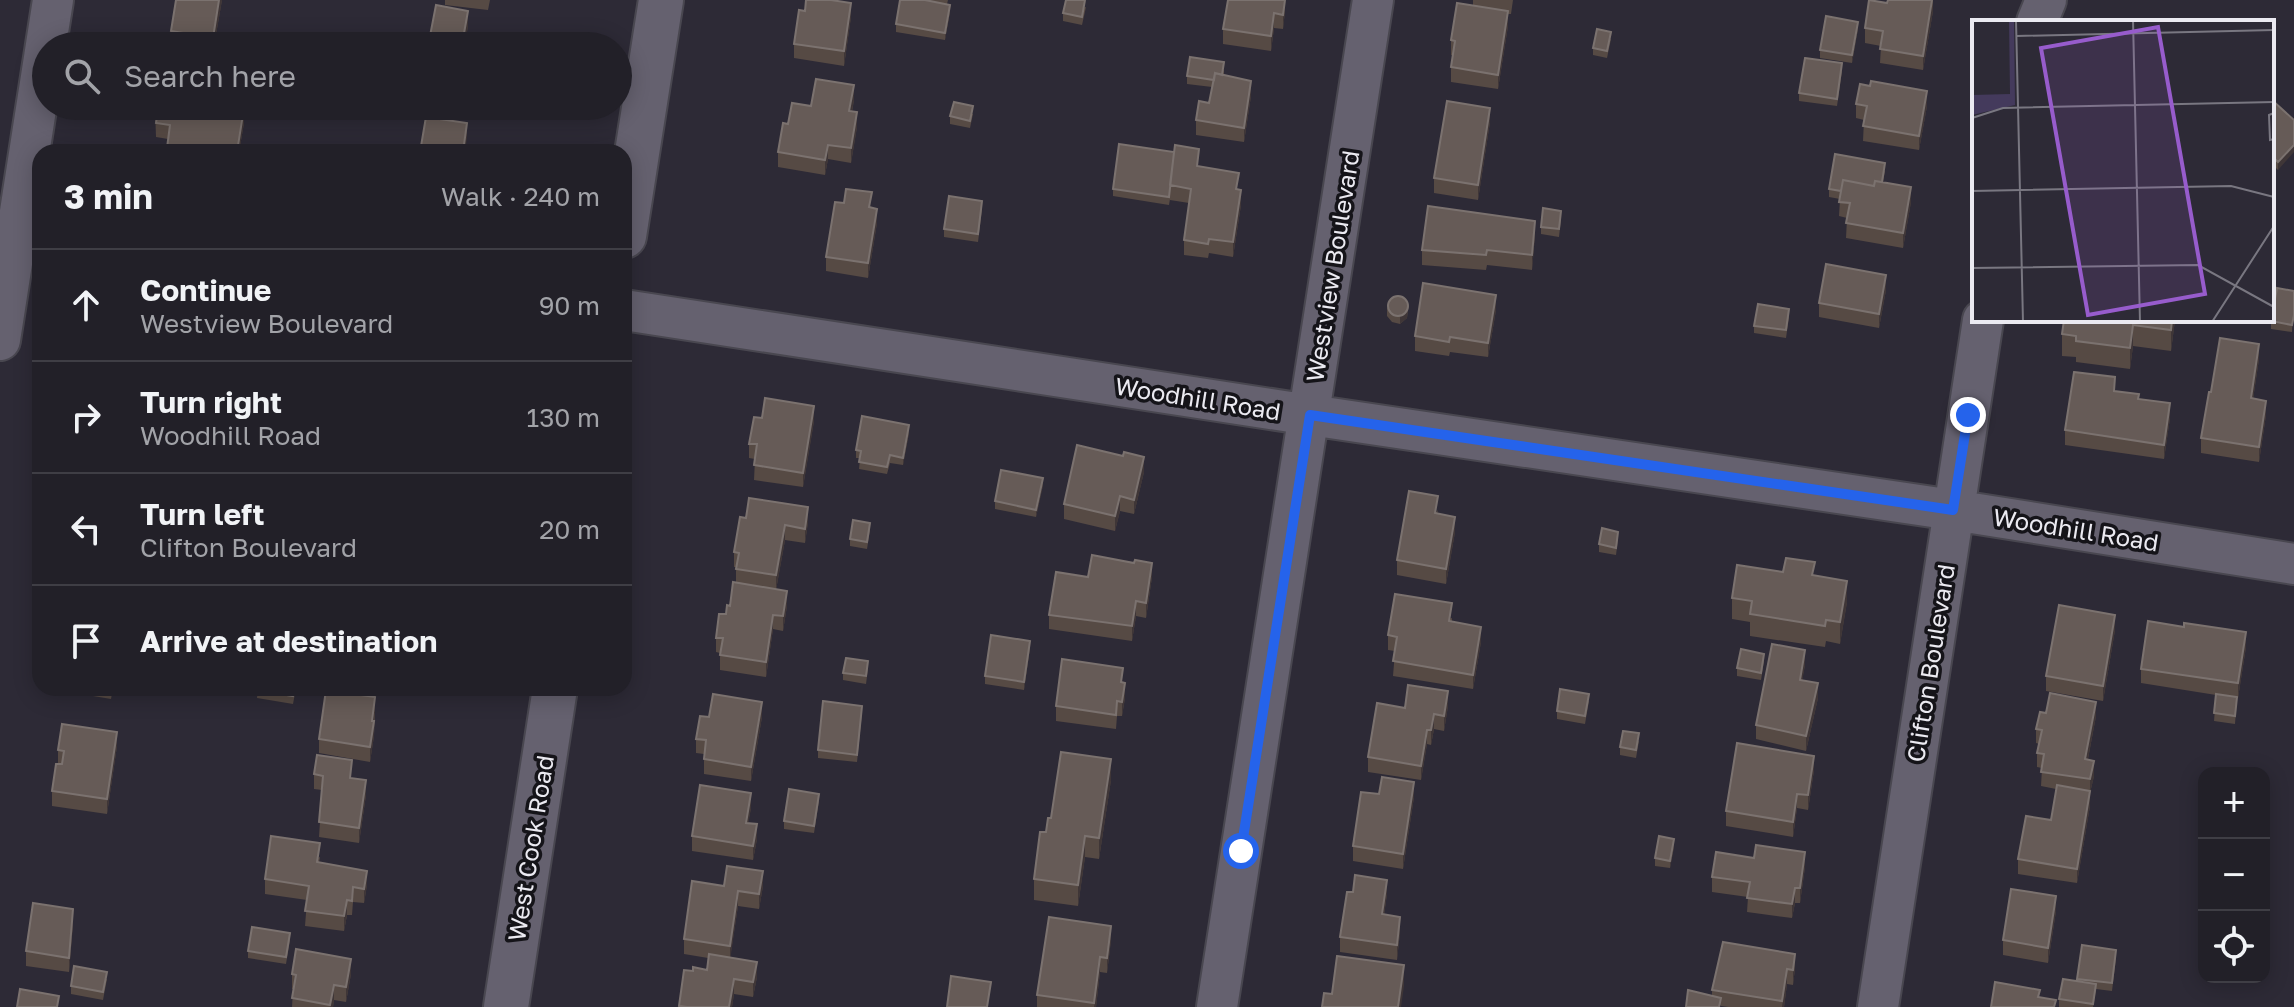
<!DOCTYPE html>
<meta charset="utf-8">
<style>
:root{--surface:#222028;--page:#2a2830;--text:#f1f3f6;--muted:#a2a3a8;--line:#3f3e45}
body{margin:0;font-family:"Golos Text",sans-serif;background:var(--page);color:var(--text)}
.controls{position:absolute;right:24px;bottom:24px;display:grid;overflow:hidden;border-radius:16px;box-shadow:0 4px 20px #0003}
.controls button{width:72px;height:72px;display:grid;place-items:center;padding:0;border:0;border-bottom:2px solid var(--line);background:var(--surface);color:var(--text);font:40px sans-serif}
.stop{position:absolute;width:24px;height:24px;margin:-18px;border:6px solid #2563eb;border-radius:50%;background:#fff}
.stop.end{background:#2563eb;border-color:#fff;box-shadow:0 2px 8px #0008}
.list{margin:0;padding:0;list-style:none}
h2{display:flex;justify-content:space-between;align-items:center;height:104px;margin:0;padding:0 32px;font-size:34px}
h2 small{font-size:26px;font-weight:400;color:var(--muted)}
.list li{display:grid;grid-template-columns:52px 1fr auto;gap:24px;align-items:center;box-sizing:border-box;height:112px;padding:0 32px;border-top:2px solid var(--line)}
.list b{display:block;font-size:30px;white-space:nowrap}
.list p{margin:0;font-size:26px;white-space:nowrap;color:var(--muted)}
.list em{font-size:26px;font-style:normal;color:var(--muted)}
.icon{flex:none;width:44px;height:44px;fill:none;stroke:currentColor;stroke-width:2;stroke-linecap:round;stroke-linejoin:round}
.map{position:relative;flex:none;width:2294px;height:1007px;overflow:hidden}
.search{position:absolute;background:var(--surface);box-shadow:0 4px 20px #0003;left:32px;top:32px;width:600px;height:88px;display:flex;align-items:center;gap:20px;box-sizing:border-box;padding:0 28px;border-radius:44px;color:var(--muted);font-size:30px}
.panel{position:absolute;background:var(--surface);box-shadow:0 4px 20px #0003;left:32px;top:144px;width:600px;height:552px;border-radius:24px}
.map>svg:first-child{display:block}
</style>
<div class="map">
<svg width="2294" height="1007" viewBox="0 0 2294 1007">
<rect width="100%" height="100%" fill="#2d2a36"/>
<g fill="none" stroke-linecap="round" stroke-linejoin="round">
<!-- street casing -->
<g stroke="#494750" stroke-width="44">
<path id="street" d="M2037,22L2046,0
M624,310L1310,415L1953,510L2294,564
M0,340L53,0
M1217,1007L1373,0
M1878,1007L1983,320"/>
</g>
<!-- secondary casing -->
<g stroke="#494750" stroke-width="48">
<path id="secondary" d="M624,236L661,0
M506,1007L555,688"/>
</g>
<!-- street -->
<use href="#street" stroke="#65616f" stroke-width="40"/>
<!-- secondary -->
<use href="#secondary" stroke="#65616f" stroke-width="44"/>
</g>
<!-- wall -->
<path fill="#564a44" d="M222,0L214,46L171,45V31Z
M445,0H490L488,10L445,5Z
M900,0H948L947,4L950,12L945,40L896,32V24Z
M1228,0L1285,11L1283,29L1274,28L1271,51L1223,44V29Z
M1473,0H1513L1511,14H1508V26L1498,89L1451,82V67L1453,55H1451V40L1473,6Z
M1933,0V11L1923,70L1880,63L1881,46L1865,43V28L1887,3Z
M1086,7L1082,25L1063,21V13Z
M805,11L851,17L844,66L794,58V44Z
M468,25L466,39L480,46H430V36Z
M1858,29L1852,63L1820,58V50Z
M1611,39L1607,58L1593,55V48Z
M1224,70V75L1251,96L1244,142L1196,135V120L1209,103L1212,87L1187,84V76Z
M1842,71L1837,106L1799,101V93Z
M854,100L852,112L857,127L851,163L828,159L825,175L778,167V152L788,124L811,106Z
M2272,100L2294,120L2278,170L2272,164Z
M1856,104L1927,106L1919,150L1863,141L1864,120L1856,118Z
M155,110L244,123L239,152H167L168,139L156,137Z
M973,114L970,128L950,124V116Z
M1490,122L1478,200L1434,193V178Z
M1199,167L1238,189L1241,205L1233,257L1209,253L1208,258L1184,255V240L1189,203L1170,200V199L1169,205L1113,196V189Z
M1885,171L1883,182L1911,202L1903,248L1846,238L1847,218L1839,216L1840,199L1829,197V189Z
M844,203L871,208L877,223L868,278L826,271V257Z
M982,209L978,242L944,237V229Z
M1561,219L1559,237L1541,234V227Z
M1535,235L1532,270L1487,265L1486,270L1422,265V250Z
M1886,290L1879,328L1819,317V303Z
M2294,291L2292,332L2271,329V321Z
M1387,308L1408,310L1407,318L1400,324L1392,322L1387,316Z
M1496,310L1488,357L1450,352L1449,356L1415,351V336Z
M1789,317L1786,338L1754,333V326Z
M2175,320L2171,351L2133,346L2130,369L2076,362V357L2062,356V334Z
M2259,359L2253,399L2266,415L2259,462L2201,453V438L2211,392Z
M2115,391L2139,400L2170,418L2164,459L2065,445V430Z
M762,418L814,421L803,487L754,480L755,459L749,458V444Z
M909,433L903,465L890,463L887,474L859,469L860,458H856V450Z
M1144,472L1134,514L1120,511L1115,531L1064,519V504Z
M1043,485L1036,517L995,509V501Z
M1438,510L1437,514L1455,532L1446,584L1397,575V560Z
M740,517L808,522L805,543L785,540L776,590L787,606L783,631L773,629L766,677L720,670V653L716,652V638L730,606L736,582V567H734V552Z
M870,530L867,549L850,546V539Z
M1618,539L1616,555L1599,552V544Z
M1783,572L1815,576L1847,602L1840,644L1826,641L1825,647L1750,636V622L1732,619V598Z
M1088,577H1152L1146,618L1136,616L1132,641L1049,629V615Z
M1452,618V622L1481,642L1473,689L1393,676L1395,651L1388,650V635Z
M2115,630L2103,701L2046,691V676Z
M2246,647L2238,698H2237L2235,724L2214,721L2216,695L2141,683V669Z
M1030,648L1024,690L985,684V676Z
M1764,661L1761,680L1737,676V668Z
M1805,665L1802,680L1818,698L1806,751L1756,739V725Z
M868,669L866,684L843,680V673Z
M1123,682L1125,698L1122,716H1117L1116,729L1056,721V706Z
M69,688H113L111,699L69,692Z
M122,688H139L138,691Z
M234,688H255L254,696L234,693Z
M258,688H296L293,704L257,698Z
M1589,701L1585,724L1557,719V711Z
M1448,706L1444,731L1434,729L1431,745L1427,744L1421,780L1368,772V757L1405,708Z
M375,712L374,736L370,762L319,753V739Z
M862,713L857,762L818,758V750Z
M2046,713L2096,716L2088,759L2094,776L2090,793V806L2077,883L2018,874V859L2051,820L2056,789L2041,786L2042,768L2037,767V753L2039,744L2036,743V729Z
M709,717H762L751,781L704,774V754L696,753V739Z
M1639,741L1636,758L1620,755V747Z
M117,746L107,814L52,806V791L58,764V750Z
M1814,770L1808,810L1797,808L1793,837L1726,826V811Z
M314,774L352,778L366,795L359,843L319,837L322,790L314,789Z
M1111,780L1099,859L1085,857L1078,906L1034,900V879L1051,818Z
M1414,797L1403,869L1353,861V846Z
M819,801L814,833L784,829V821Z
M751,808L748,823L757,839L753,860L692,851V836Z
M1674,847L1670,868L1655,866V858Z
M320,857L319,863L367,885L364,903L353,902L352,915H347L344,931L305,926L307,900L265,894V879Z
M1805,867L1800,903H1795L1792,918L1747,912L1748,897L1712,892V877Z
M724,886H763L759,909L738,906L730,958L757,977L753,997L734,994L732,1007H679L684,970L693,971L707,970L708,958L684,954V939Z
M1387,894L1384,915L1400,932L1397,960L1340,952V937Z
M2056,911L2048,963L2003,955V940Z
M73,924L69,972L26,966V951Z
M290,940L286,964L248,958V951Z
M1111,940L1107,973L1100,972L1096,1007H1037V995Z
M1723,942L1795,968L1793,985L1787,984L1784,1007H1728L1721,1006L1712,996V990Z
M2082,945L2116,958L2112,991L2096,989L2093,1007H2059V999L2077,981Z
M292,974H351L346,1002L334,1000L333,1007H292L293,989H292Z
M107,979L103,1000L71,994V986Z"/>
<!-- shaded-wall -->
<path fill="#3f3637" d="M219,0H222L214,46H213V38Z
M1285,0V11L1283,29V15Z
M1932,0L1933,11L1923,70V56Z
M851,3V17L844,66V51Z
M950,5V12L945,40V33Z
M468,11V25L465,46L463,39Z
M1508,11V26L1498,89V75Z
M1274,13V28L1271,51V36Z
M1858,22V29L1852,63V55Z
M1251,81V96L1244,142V128Z
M854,85V100L849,126V111Z
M1927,91V106L1919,150V136Z
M244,108V123L239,152H237Z
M1490,108V122L1478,200V185Z
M857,112V127L851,163V148Z
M467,123V138L465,152H463Z
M828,145V159L825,175V160Z
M2294,145V152L2278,170V162Z
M1911,187V202L1903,248V233Z
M1241,190V205L1233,257V242Z
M877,209V223L868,278V263Z
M1535,221V235L1532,270V255Z
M1886,275V290L1879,328V314Z
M1496,295V310L1488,357V343Z
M1408,303L1407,318L1400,324V316Z
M2172,320H2175L2171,351V330Z
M2133,325V346L2130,369V348Z
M2259,344V359L2251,413V398Z
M2266,401V415L2259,462V447Z
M2170,403V418L2164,459V445Z
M814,406V421L803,487V473Z
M909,425V433L903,465V458Z
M1144,457V472L1134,514V500Z
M1043,478V485L1036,517V510Z
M1120,496V511L1115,531V516Z
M808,507V522L805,543V529Z
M1455,517V532L1446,584V569Z
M785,525V540L776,590V575Z
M1152,563V577L1146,618V603Z
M1847,581V602L1840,644V622Z
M787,591V606L783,631V616Z
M1136,601V616L1132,641V626Z
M773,615V629L766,677V662Z
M2115,615V630L2103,701V686Z
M1481,627V642L1473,689V675Z
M2246,632V647L2238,698V683Z
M1030,641V648L1024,690V682Z
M1805,650V665L1800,694V680Z
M1125,683V698L1122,716V702Z
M1818,683V698L1806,751V736Z
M1448,691V706L1444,731V716Z
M375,697V712L372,736V721Z
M762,702V717L751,781V767Z
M2096,702V716L2085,774V759Z
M1434,714V729L1431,745V730Z
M374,721V736L370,762V747Z
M1427,730V744L1421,780V766Z
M117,732V746L107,814V799Z
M1814,756V770L1808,810V795Z
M1111,759V780L1099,859V838Z
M2094,761V776L2090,793V806L2077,883V869L2090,792V779Z
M366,780V795L359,843V828Z
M1414,782V797L1403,869V854Z
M751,793V808L746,837V823Z
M1797,794V808L1793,837V822Z
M757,824V839L753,860V846Z
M1085,836V857L1078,906V885Z
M1674,839V847L1670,868V861Z
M1805,852V867L1800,903V888Z
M367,871V885L364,903V889Z
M763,871V886L759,909V894Z
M1387,880V894L1382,929V914Z
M1795,888V903L1792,918V904Z
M738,891V906L730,961V946Z
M2056,896V911L2048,963V948Z
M347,900V915L344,931V916Z
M73,909V924L69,972V958Z
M1400,917V932L1397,960V945Z
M1111,926V940L1107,973V958Z
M1795,954V968L1793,985V970Z
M1100,957V972L1096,1007H1094Z
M351,959V974L346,1002V987Z
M757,962V977L753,997V982Z
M1404,965V986L1401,1007H1398Z
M1787,969V984L1784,1007H1782Z
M734,979V994L732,1007H729Z
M334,985V1000L333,1007H330Z"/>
<!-- building -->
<path fill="#665b57" stroke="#7b726f" stroke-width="2" d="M176,0H219L213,38L171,31Z
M806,0H831L851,3L844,51L794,44L799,10L805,11Z
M900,0H925L950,5L945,33L896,24Z
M1066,0H1085L1082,17L1063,13Z
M1228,0H1285L1283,15L1274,13L1271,36L1223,29Z
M1869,0L1887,3L1888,0H1932L1923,56L1880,49L1883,31L1865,28Z
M1457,3L1508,11L1498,75L1451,67L1455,41L1451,40Z
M436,5L468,11L463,39L480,41L479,46H438L439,38L430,36Z
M1826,16L1858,22L1852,55L1820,50Z
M1597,29L1611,32L1607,51L1593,48Z
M1190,57L1224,62L1222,75L1215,73L1214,80L1187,76Z
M1805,58L1842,63L1837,99L1799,93Z
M1215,73L1251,81L1244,128L1196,120L1199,101L1209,103Z
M816,79L854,85L849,111L857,112L851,148L828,145L825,160L778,152L783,123L788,124L792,103L811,106Z
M1871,81L1927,91L1919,136L1863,126L1867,106L1856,104L1860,84L1870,86Z
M2272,100L2294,120V145L2278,162L2272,156Z
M1447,101L1490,108L1478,185L1434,178Z
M954,102L973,106L970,121L950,116Z
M156,106H232L244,108L237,152L204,148L203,152H194L167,148L170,125L156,123L158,111L155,110Z
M426,117L467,123L463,152H420Z
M1119,144L1174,152L1169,197L1113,189Z
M1175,145L1199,149L1197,166L1239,173L1236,189L1241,190L1233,242L1209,239L1208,244L1184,240L1191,189L1170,185Z
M1835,154L1885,163L1882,182L1875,181L1874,186L1843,180L1841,191L1829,189Z
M1843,180L1874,186L1875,181L1911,187L1903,233L1846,223L1850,203L1839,202Z
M846,189L872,192L869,207L877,209L868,263L826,257L835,202L844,203Z
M949,196L982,201L978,234L944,229Z
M1428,206L1535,221L1532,255L1487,250L1486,255L1422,250Z
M1543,208L1561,211L1559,229L1541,227Z
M1826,264L1886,275L1879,314L1819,303Z
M1423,283L1496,295L1488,343L1450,337L1449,342L1415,336Z
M2277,288L2294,291V315L2292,325L2271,321Z
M1388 306a10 10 0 1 1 20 0a10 10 0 1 1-20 0Z
M1758,304L1789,309L1786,330L1754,326Z
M2064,320H2172L2171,330L2133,325L2130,348L2076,341V336L2062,334Z
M2220,338L2259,344L2251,398L2266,401L2259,447L2201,438L2209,392H2211Z
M2074,372L2115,377L2114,391L2139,394L2138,399L2170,403L2164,445L2065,430Z
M765,398L814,406L803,473L754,465L757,444H749L754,417L762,418Z
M862,416L909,425L903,458L890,455L887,467L859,462L861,451L856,450Z
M1077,445L1123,456L1124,452L1144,457L1134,500L1120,496L1115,516L1064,504Z
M1001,470L1043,478L1036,510L995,501Z
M1409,491L1438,496L1435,513L1455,517L1446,569L1397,560Z
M749,498L808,507L805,529L785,525L776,575L736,569L739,553L734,552L740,517L746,518Z
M853,520L870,523L867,542L850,539Z
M1602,528L1618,532L1616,548L1599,544Z
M1092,555L1134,563L1135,560L1152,563L1146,603L1136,601L1132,626L1049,615L1056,572L1088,577Z
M1786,558L1815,562L1812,575L1847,581L1840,622L1826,620L1825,626L1750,614L1752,601L1732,598L1737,565L1783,572Z
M733,582L787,591L783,616L773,615L766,662L720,655L723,638H716L719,614H726L727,605L730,606Z
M1395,594L1452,603L1449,621L1481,627L1473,675L1393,661L1397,637L1388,635Z
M2059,605L2115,615L2103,686L2046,676Z
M2148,621L2184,627V623L2246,632L2238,683L2141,669Z
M991,635L1030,641L1024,682L985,676Z
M1772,644L1805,650L1800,680L1818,683L1806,736L1756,725Z
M1741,649L1764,654L1761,673L1737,668Z
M846,658L868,661L866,676L843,673Z
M1062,659L1123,668L1121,682L1125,683L1122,702L1117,701L1116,715L1056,706Z
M1408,685L1448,691L1444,716L1434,714L1431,730H1427L1421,766L1368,757L1377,703L1405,708Z
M258,688H295L293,696L257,690Z
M1560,689L1589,694L1585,716L1557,711Z
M326,690L375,697L372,721H374L370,747L319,739Z
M2050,693L2096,702L2085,759L2094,761L2090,779L2041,772L2044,754L2037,753L2042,730L2036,729L2040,712L2046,713Z
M713,694L762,702L751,767L704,759L706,740L696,739L700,716L709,717Z
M2216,694L2237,697L2235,716L2214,713Z
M823,701L862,706L857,755L818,750Z
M62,724L117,732L107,799L52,791L56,764H62L64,751L58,750Z
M1623,731L1639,733L1636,750L1620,747Z
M1737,743L1814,756L1808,795L1797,794L1793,822L1726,811Z
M1061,752L1111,759L1099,838L1085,836L1078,885L1034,879L1040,832H1046L1048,818H1051Z
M317,755L352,760L350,778L366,780L359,828L319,822L323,776L314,774Z
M1382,777L1414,782L1403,854L1353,846L1361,792L1379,794Z
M2204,777V793L2201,792Z
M700,785L751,793L746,823L757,824L753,846L692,836Z
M2057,785L2090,791L2077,869L2018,859L2026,816L2051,820Z
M789,789L819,794L814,826L784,821Z
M271,836L320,843L317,862L367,871L364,889L353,887L352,901L347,900L344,916L305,911L309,886L265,879Z
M1659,836L1674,839L1670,861L1655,858Z
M1756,845L1805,852L1800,888H1795L1792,904L1747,898L1750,882L1712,877L1716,852L1754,858Z
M727,866L763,871L759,894L738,891L730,946L684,939L692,881L724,886Z
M1355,875L1387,880L1382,914L1400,917L1397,945L1340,937L1347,892H1353Z
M2011,889L2056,896L2048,948L2003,940Z
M33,903L73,909L69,958L26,951Z
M1049,917L1111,926L1107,958L1100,957L1094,1003L1037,995Z
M252,927L290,933L286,957L248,951Z
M1723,942L1795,954L1793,970L1787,969L1782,1001L1712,990Z
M2082,945L2116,950L2112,983L2077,979Z
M296,949L351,959L346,987L334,985L330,1005L292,998L296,975L292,974Z
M709,954L757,962L753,982L734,979L729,1007H687L679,1006L684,970L693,971V967L707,970Z
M1337,956L1404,965L1398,1007H1322L1324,993L1332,994Z
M74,966L107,972L103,992L71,986Z
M951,976L991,982L987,1007H947Z
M2063,979L2096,984L2093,1004L2059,999Z
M1995,982L2040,990L2038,997L2056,1000L2054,1007H1991Z
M20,989L59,996L57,1007H17Z
M1688,990L1721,998L1719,1007H1686Z"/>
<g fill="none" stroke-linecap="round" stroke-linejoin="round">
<!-- route -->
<path stroke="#2563eb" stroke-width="10" d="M1241,851L1310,415L1953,510L1968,415"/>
</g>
<g text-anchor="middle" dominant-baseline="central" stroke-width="7" stroke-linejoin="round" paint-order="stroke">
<!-- street labels -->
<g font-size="24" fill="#ebeaf1" stroke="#151419">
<text transform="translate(1332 266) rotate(-81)">Westview Boulevard</text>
<text transform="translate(1198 398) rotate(9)">Woodhill Road</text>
<text transform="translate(2076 529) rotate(9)">Woodhill Road</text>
<text transform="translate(1930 663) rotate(-81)">Clifton Boulevard</text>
<text transform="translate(530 848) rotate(-81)">West Cook Road</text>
</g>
</g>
<!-- overview -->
<g transform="translate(1972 20)">
<rect width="302" height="302" fill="#2d2a36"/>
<path d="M37,0H42L43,85L0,95V75L38,74Z" fill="#443a5c"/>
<path fill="none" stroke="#797781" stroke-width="2" d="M44,0L51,302M161,0L168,302M45,16L302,10M302,93L297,95L298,120L302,119M0,98L31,88L302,82M0,171L259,166L302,177M0,248L226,245L302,287M240,302L302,206"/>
<path fill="#975ccc" fill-opacity="0.15" stroke="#975ccc" stroke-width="4" d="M186,7L233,274L116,295L69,28Z"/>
<rect width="302" height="302" fill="none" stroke="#ebeaf1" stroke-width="4"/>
</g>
</svg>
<div class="controls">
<button>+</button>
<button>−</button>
<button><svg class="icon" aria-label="locate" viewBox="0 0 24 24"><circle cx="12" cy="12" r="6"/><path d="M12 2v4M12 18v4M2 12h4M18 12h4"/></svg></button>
</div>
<div class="stop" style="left:1241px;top:851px"></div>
<div class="stop end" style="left:1968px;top:415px"></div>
<div class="search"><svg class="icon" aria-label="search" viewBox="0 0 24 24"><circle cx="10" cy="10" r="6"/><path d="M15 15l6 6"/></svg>Search here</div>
<section class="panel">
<h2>3 min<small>Walk · 240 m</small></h2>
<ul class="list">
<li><svg class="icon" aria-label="ahead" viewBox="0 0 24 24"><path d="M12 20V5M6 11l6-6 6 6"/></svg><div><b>Continue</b><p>Westview Boulevard</p></div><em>90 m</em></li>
<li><svg class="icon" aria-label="right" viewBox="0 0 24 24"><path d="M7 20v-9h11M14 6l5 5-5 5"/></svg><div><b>Turn right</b><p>Woodhill Road</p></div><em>130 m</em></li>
<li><svg class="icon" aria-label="left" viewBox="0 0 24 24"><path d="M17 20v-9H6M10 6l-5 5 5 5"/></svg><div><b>Turn left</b><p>Clifton Boulevard</p></div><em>20 m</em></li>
<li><svg class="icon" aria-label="arrive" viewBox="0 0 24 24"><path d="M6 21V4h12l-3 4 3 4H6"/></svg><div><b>Arrive at destination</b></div></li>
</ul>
</section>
</div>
